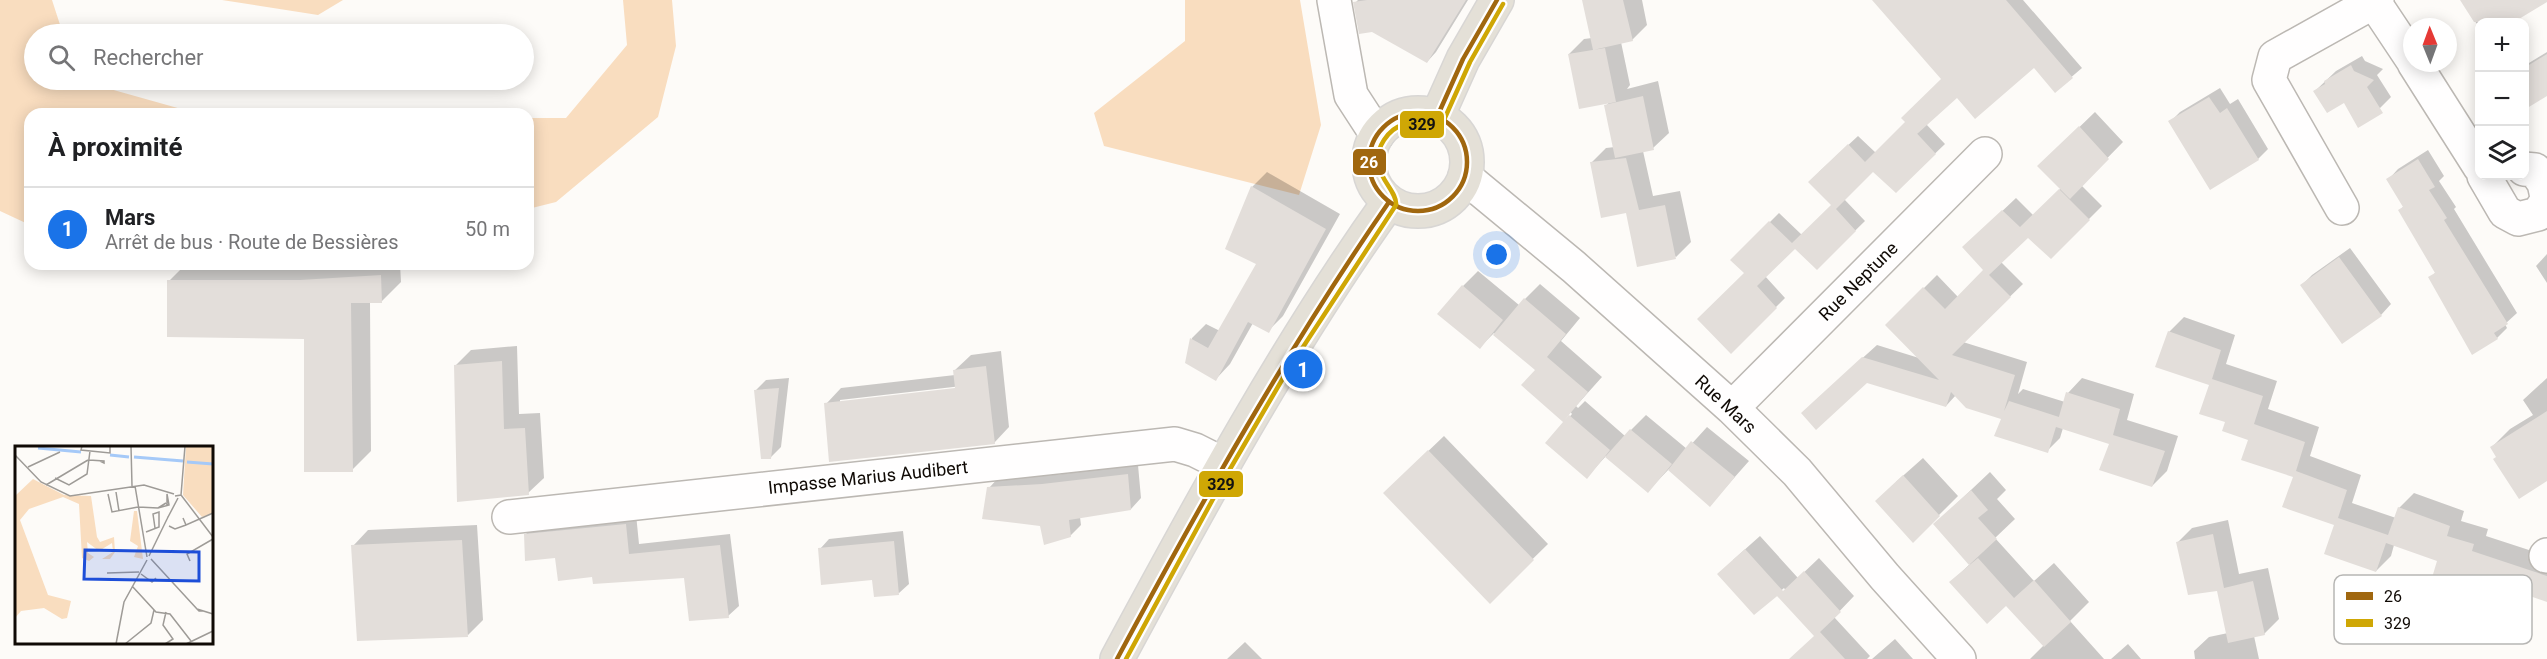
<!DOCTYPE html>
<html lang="fr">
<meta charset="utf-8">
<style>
:root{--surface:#fff;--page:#f2f2f2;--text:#202124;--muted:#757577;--line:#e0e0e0;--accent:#1a73e8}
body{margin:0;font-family:Roboto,sans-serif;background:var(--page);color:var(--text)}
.controls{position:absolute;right:18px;top:18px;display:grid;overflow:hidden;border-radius:12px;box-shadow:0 3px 15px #0003}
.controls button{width:54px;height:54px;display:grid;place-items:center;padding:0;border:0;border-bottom:2px solid var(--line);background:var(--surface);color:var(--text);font:30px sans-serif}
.compass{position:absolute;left:2403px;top:18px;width:54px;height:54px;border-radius:50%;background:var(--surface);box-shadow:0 3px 15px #0003;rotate:359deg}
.you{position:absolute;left:1497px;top:255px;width:21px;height:21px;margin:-15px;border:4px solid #fff;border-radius:50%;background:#1a73e8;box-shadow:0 0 0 9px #1a73e833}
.badge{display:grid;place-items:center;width:39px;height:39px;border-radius:50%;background:var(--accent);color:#fff;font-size:20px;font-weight:700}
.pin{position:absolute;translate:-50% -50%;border:3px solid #fff;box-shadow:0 2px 6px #0006}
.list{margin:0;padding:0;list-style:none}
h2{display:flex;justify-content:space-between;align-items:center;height:78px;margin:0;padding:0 24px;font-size:26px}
h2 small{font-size:20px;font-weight:400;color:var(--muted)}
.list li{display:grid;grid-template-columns:39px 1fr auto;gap:18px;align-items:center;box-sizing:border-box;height:84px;padding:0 24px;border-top:2px solid var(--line)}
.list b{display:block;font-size:22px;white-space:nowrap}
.list p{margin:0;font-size:20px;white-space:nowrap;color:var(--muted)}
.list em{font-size:20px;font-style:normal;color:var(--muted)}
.icon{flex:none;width:33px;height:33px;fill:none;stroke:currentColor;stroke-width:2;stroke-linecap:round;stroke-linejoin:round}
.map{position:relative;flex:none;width:2547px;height:659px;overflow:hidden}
.search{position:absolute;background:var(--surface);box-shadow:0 3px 15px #0003;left:24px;top:24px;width:510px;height:66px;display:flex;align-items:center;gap:15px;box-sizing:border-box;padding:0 21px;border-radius:33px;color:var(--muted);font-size:22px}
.panel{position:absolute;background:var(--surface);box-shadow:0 3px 15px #0003;left:24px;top:108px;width:510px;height:162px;border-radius:18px}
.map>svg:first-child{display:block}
</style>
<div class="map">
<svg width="2547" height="659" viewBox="0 0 2547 659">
<rect width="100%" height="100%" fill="#fdfbf8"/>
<!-- green -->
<path fill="#f9ddbf" d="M0,0H52L63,34H34V80H78L199,114H30V225L0,211Z
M222,0H343L318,15Z
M623,0H672L676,46L658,117L556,202L528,209V118H566L627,45Z
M1185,0H1300L1321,125L1299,195L1104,146L1094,113L1185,41Z"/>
<!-- shadow -->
<path fill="#0003" fill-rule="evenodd" d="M1358,0H1468L1436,52L1427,62L1355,3Z
M1584,0H1642L1647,25L1632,40L1621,42L1630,85L1627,89L1658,81L1669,133L1653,148L1643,151L1653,196L1680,191L1691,242L1676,257L1627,211L1591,163L1606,148L1615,147L1606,106L1610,101L1569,54L1584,39L1592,38Z
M1881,0H2023L2082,68L2055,91L2034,65L1957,96L1926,124L1945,144L1896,191L1873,170L1844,199L1865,221L1817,268L1795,247L1765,276L1785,298L1731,352L1746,273L1732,260L1779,213L1802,235L1833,205L1819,172L1858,136L1876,153L1907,122L1943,79Z
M2465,0H2547V1L2512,22H2480V29L2463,2Z
M2547,52V95L2524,96V66Z
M2362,56L2365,61L2383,69L2377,75L2391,97L2380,108L2344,101L2315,91L2336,71Z
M2220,88L2230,104L2238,99L2268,149L2258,159L2170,122L2180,112Z
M2095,112L2123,142L2081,185L2102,206L2051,257L2028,236L2001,262L2023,284L1963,342L2027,362L2018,394L2023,389L2065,402L2068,393L2082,378L2134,394L2127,420L2178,436L2167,471L2152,486L2111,443L2063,428L2060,438L2047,451L2003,418L1956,395L1946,406L1867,381L1816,400L1877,345L1919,358L1887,325L1937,275L1958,297L1986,270L1977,235L2016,198L2034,216L2061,188L2039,166Z
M2428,150L2444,176L2439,181L2456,207L2454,209L2517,313L2505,324L2507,328L2497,338L2430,278L2436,272L2400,210L2404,206L2388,180L2398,169Z
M1267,172L1340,214L1283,316L1268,331L1253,323L1230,364L1216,379L1187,362L1192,338L1206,324L1220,331L1258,263L1252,187Z
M2350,248L2391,304L2381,315L2302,285L2312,275Z
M2547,254V283L2536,266Z
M186,264H400L401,282L382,301L370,302L371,451L352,470L305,337L169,281Z
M1478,271L1519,305L1540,284L1580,318L1561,341L1602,377L1576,406L1578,408L1585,401L1625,436L1646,415L1687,449L1707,427L1749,461L1710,505L1669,469L1648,491L1606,456L1587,477L1547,443L1572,414L1537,370L1494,333L1480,347L1463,286Z
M2184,317L2235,335L2226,364L2277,381L2268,409L2319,427L2310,456L2361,475L2352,503L2396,518L2399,508L2414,493L2464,511L2461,521L2488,529L2486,536L2547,556V599L2500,584L2496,592L2481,607L2439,560L2394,545L2391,556L2376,571L2295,477L2227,421L2211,385L2169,332Z
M517,346L519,414L540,413L544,478L528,493L456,365L471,350Z
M1001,351L1009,427L994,443L826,404L841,388L955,375V370L971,355ZM962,386L963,389L840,403V400Z
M789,378L781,447L770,458L755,391L766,380Z
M2547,378V479L2498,456L2492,447L2510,429L2533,415L2523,400Z
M1444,436L1548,544L1490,601L1400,478Z
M1923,458L1958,496L1913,541L1896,482Z
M1138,465L1141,498L1131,509L1080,517L1081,525L1070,536L989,488L999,477L1054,475Z
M1990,472L2006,490L1997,499L2015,519L1995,538L2034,581L2054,563L2089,602L2070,621L2104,659H2030L2044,645L2006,604L1951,582L1970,564L1935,524Z
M636,514L639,544L730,534L739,606L728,616L685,576H593L556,557L525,535L536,524Z
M2228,520L2239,574L2268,568L2279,619L2264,634L2254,636L2259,659H2195L2194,651L2209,637L2228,633L2218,589L2178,542L2192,528Z
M477,525L483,620L468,635L353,546L368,530Z
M903,531L909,584L899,593L820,549L829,539Z
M1760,536L1798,578L1819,558L1854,596L1834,617L1870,656L1867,659H1795L1816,636L1784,588L1755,613L1733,560Z
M1895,639L1913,659H1872Z
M1245,642L1262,659H1227Z
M2128,644L2141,659H2111Z"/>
<!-- building -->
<path fill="#e3deda" d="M1367,0H1466L1427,63L1372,32L1359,34L1353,2Z
M1582,0H1623L1633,41L1593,50Z
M1872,0H2006L2073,78L2055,93L2034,68L1975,119L1957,98L1917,134L1910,126L1936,154L1896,193L1873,172L1836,209L1856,231L1817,270L1795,249L1757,286L1777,308L1731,354L1697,319L1744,273L1730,260L1769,221L1792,243L1831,205L1808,182L1848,144L1865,162L1905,122L1901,118L1941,79Z
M2460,0H2547V2L2514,22H2474Z
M1605,48L1616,102L1579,109L1568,54Z
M2547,54V96L2524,110V68Z
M2351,65L2354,71L2374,80L2367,87L2383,113L2358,128L2344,103L2327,113L2313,91L2325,84L2324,81Z
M1643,96L1654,150L1615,158L1604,105Z
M2209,97L2220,113L2227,108L2259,160L2210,190L2168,121Z
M2079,126L2109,159L2070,199L2037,166Z
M1626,158L1639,210L1665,205L1676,259L1637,267L1626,213L1601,218L1590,162Z
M2418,159L2435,187L2429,190L2447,218L2444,220L2508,324L2494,333L2498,339L2472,355L2428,277L2435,273L2398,210L2403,207L2386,179Z
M1251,186L1326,229L1269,333L1248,322L1216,381L1185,363L1190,338L1208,348L1256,264L1225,249Z
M2059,189L2090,220L2051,259L2028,238L1989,275L2011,297L1952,355L2015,375L2004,411L2009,401L2059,417L2048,453L1994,436L2001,419L1966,408L1951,392L1946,407L1867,383L1816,430L1801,413L1862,357L1939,380L1885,325L1923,287L1945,309L1983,270L1962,247L2002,210L2020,227Z
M2339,257L2382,316L2342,344L2300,285Z
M381,275L382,303H351L353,472H304V339L167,337V280H300Z
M1462,285L1503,320L1480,349L1437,314Z
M1524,298L1566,334L1547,357L1588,392L1563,422L1521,385L1535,370L1493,335Z
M2168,331L2221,350L2212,379L2263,396L2254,424L2305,442L2296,471L2347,490L2338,518L2388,535L2398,507L2450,526L2447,536L2474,544L2472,551L2547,576V602L2492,583L2481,609L2428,591L2437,561L2386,543L2376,572L2324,554L2334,525L2282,507L2293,477L2241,460L2248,440L2222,431L2225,422L2199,414L2209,385L2155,367Z
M502,361L504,429L525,428L529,495L457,502L454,365Z
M986,366L995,444L829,462L824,403L955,388L953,370Z
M779,388L771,459H761L754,390Z
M2066,392L2120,409L2113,435L2165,451L2152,487L2099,470L2109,444L2056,427Z
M2547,411V481L2519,499L2493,459L2496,457L2490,447Z
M1569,415L1610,450L1587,479L1545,443Z
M1630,429L1672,464L1648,493L1605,457Z
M1691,441L1735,477L1710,507L1668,470Z
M1428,450L1534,560L1490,604L1383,493Z
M1128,474L1131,510L1069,520L1071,537L1044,545L1040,526L982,519L987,487L1042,484Z
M1903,475L1940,516L1913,543L1875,501Z
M1971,490L1988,510L1978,518L1997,539L1969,565L1933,524Z
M626,524L629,554L720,545L729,618L689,621L684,578L593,584L592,577L558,581L555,558L525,561L524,534Z
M2213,534L2224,588L2253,581L2265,635L2228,643L2217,591L2188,595L2176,542Z
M462,540L468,637L357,641L351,545Z
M894,541L899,595L874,597L872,580L821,585L818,548Z
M1745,549L1783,591L1804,571L1841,612L1820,632L1845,659H1789L1814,636L1777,596L1782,592L1754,615L1717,574Z
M1978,558L2014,598L2034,580L2071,622L2044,647L2006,606L1987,624L1949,582Z"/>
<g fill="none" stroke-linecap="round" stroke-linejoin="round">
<!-- minor casing -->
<g stroke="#bcb8b3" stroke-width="36">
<path id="minor" d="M1334,0L1351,95L1377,135
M2374,2L2412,59
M2414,63L2480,167
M2524,169L2535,170L2544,183L2547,197
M2484,176L2505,212L2518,219L2538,214L2547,201
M1465,177L1574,267L1732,408L1797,472L1885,577L1959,659
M2342,208L2269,80L2275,57L2377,0
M1732,408L1985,154
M509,517L1175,444L1195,450L1223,464
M2546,556L2547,555"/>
</g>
<!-- major casing -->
<g stroke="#d8d6d4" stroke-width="36">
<path id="major" d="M1369 162a49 49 0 1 1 98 0a49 49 0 1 1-98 0Z
M1437,117L1463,59L1497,0
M1117,659C1201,503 1286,346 1389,202"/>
</g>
<!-- minor -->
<use href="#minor" stroke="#fffefe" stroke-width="33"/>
<!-- major -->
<use href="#major" stroke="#e4e0d7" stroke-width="33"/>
<!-- bus-1 casing -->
<g stroke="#fff" stroke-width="9">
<path id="bus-1" d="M1369 162a49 49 0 1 1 98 0a49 49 0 1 1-98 0Z
M1437,117L1463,59L1497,0
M1117,659C1201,503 1288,348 1389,202"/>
</g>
<!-- bus-2 casing -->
<g stroke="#fff" stroke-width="9">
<path id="bus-2" d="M1126,659L1219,488L1286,373L1396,205C1398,188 1364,171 1384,140C1403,111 1427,132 1443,122L1470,62L1503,4"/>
</g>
<!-- bus-1 -->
<use href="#bus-1" stroke="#a0670f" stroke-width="4.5"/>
<!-- bus-2 -->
<use href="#bus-2" stroke="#cfa705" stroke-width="4.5"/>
</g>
<g text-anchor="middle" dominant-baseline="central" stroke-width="4.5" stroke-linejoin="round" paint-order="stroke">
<!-- street labels -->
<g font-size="18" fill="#100a05" stroke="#fff">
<text transform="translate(1858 281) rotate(-45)">Rue Neptune</text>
<text transform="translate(1726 404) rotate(43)">Rue Mars</text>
<text transform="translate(868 477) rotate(-6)">Impasse Marius Audibert</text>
</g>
</g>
<!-- overview -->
<g transform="translate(15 446)">
<rect width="198" height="198" fill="#fdfbf8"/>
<path d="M171,0H198V67L187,71L168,49ZM18,33L49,49L76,50L82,91L85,96L99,91L100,106L95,113H87L98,106L97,97L84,105L72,96L73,107L79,111L74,115L67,112L64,58L48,51L14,63L5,74L33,149L56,155L52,172L47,173L29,162L6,165L0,172V50ZM119,65H122L128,113L119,111L123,100L115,95Z" fill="#f9ddbf"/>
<path fill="none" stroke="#a5c9f8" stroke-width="3" d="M23,2L66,6M95,9L114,11M119,11L168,15M172,16L198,18"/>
<path fill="none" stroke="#9e9b97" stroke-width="1.5" d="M67,0L66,4L95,7V0M116,0L117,40M0,9L26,36L55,50L129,39L159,48M74,14L89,15V17L85,15M13,21L45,6M40,32L54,39L72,28L75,5M31,39L73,14M120,40L132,111M101,46L104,65M93,48L97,66L123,61M166,49L198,91M160,50L166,49L170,0M151,57L143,62L154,59L152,48V60M123,61L143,62M168,72L171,79L198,67M152,73L163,52M154,80L160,83L171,79M131,86L144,81V66L138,68L140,82M134,110L153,71M136,113L182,163M175,115L172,108L198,93M92,127L124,126M126,128L137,136L141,132M117,140L141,166L155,168L176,195M188,165H184L182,163L198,168M101,198L109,156L132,114M110,198L136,177L139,164M150,198L158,193L148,179L151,166M171,198L198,185"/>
<path fill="#1d4ed8" fill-opacity="0.15" stroke="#1d4ed8" stroke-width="3" d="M70,104L184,106V135L69,133Z"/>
<rect width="198" height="198" fill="none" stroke="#100a05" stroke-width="3"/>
</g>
<!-- legend -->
<rect x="2334" y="575" width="198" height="69" rx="9" fill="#fff" stroke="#b7b6b4" stroke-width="1.5"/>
<rect x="2346" y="592" width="27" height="8" fill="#a0670f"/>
<rect x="2346" y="619" width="27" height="8" fill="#cfa705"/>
<g font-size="16" fill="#100a05">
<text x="2384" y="602">26</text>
<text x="2384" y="629">329</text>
</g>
<g stroke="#fff" stroke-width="2">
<rect x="1399" y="110" width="46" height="29" rx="6" fill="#cfa705"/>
<rect x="1352" y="148" width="35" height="28" rx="6" fill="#a0670f"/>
<rect x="1198" y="470" width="46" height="28" rx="6" fill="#cfa705"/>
</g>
<g font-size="16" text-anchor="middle" font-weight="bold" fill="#fff">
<text x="1369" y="168">26</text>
</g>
<g font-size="16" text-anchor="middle" font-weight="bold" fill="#111">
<text x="1422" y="130">329</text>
<text x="1221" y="490">329</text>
</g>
</svg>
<div class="controls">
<button>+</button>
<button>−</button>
<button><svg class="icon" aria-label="layers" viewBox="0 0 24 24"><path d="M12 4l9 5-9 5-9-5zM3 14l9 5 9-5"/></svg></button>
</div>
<svg class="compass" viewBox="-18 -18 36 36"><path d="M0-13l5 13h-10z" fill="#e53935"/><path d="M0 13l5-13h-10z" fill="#757577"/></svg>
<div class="you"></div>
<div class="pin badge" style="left:1303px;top:369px">1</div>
<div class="search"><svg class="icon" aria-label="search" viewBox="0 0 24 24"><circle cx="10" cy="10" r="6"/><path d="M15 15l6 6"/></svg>Rechercher</div>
<section class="panel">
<h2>À proximité<small></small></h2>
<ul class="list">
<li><span class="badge">1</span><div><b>Mars</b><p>Arrêt de bus · Route de Bessières</p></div><em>50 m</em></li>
</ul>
</section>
</div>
